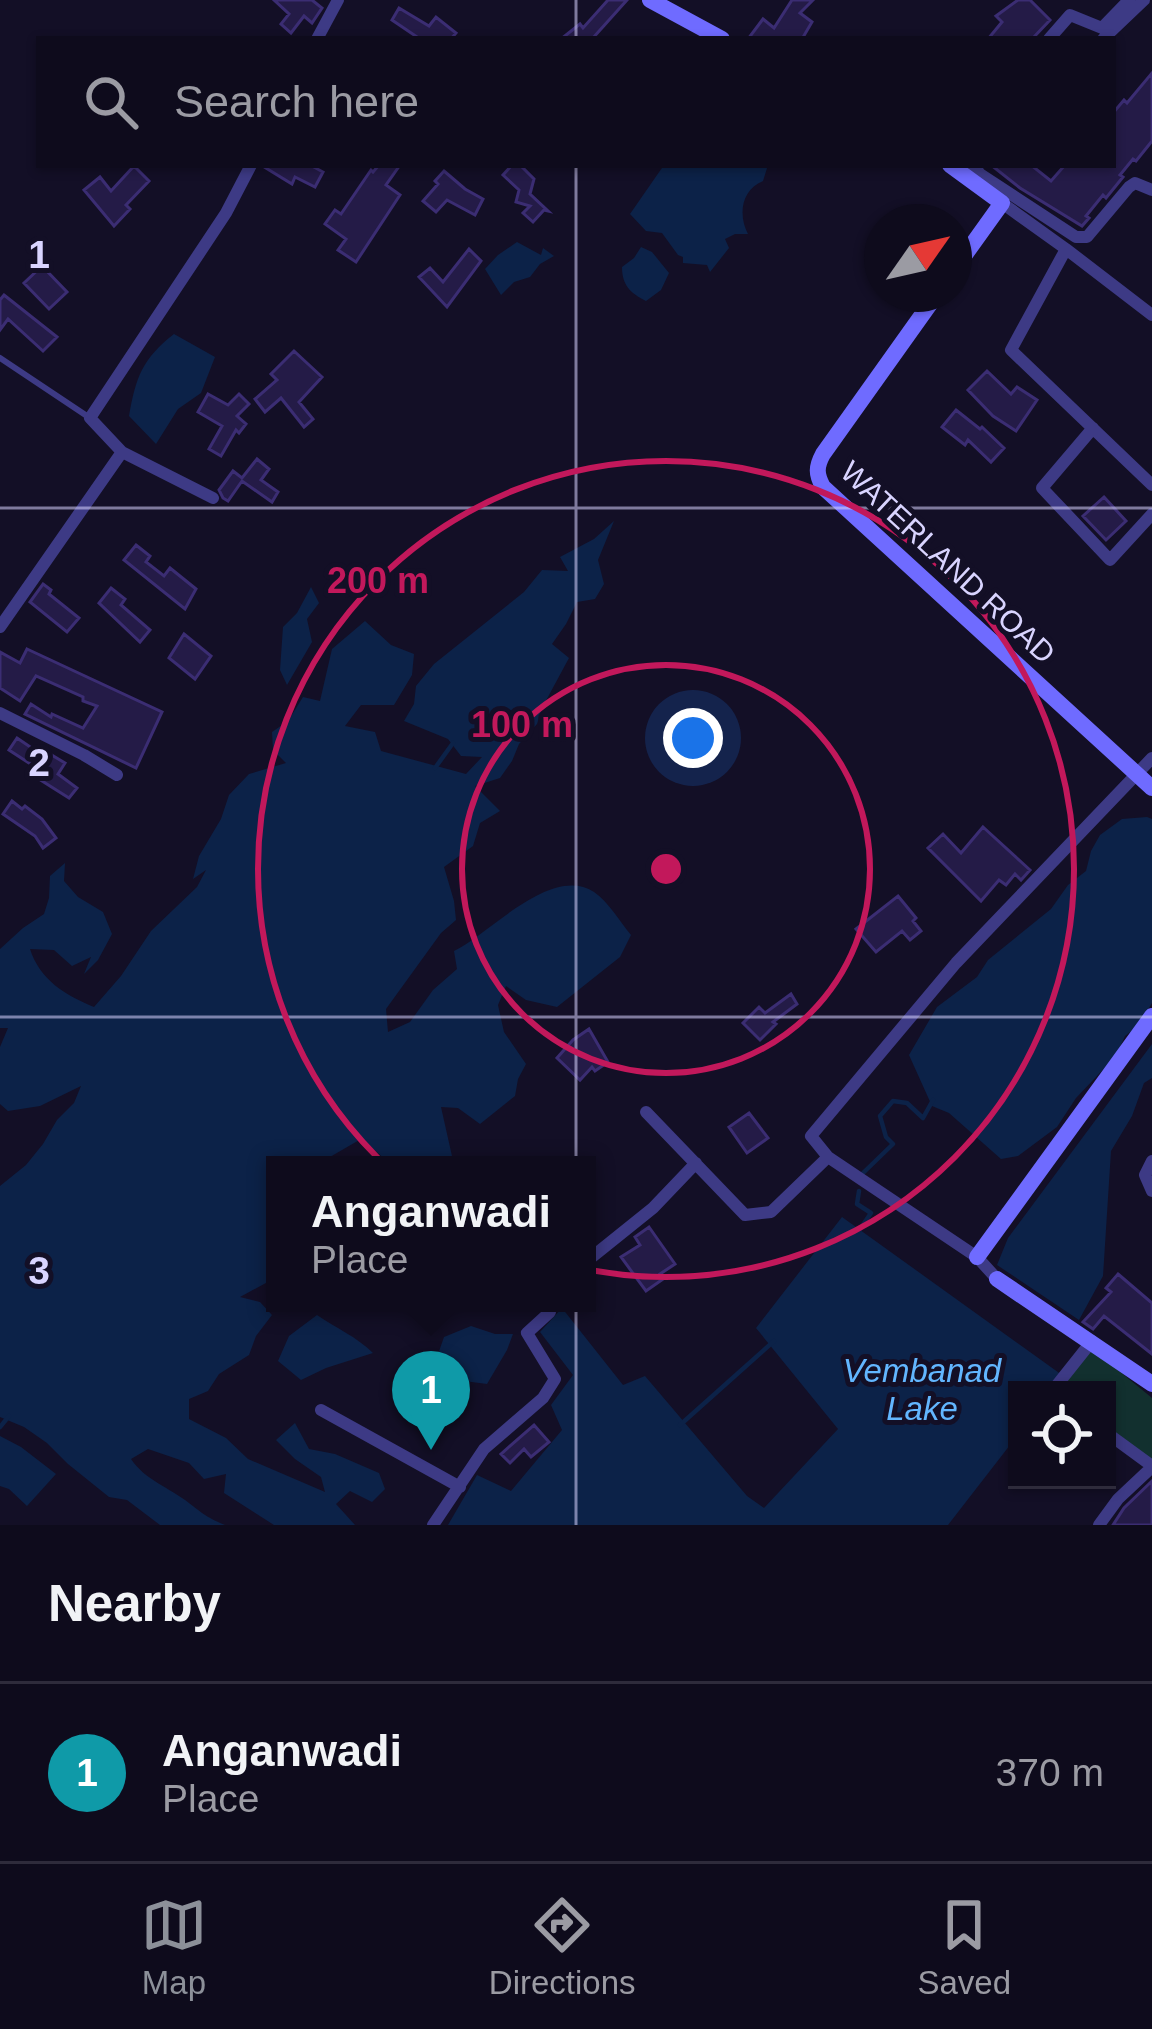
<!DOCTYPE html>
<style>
:root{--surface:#0e0b1c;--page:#1c1929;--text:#f1f3f6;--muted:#9b9ba3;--line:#2e2b3b;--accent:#8c9099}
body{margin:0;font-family:Arial,sans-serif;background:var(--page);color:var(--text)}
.controls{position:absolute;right:36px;bottom:36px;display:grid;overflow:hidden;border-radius:0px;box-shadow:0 3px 9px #0004}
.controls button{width:108px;height:108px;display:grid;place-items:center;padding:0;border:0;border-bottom:3px solid var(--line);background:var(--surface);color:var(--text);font:60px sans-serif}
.compass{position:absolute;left:864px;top:204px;width:108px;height:108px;border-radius:50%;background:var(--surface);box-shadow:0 3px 9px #0004;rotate:56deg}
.you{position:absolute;left:693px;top:738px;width:42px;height:42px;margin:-30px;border:9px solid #fff;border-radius:50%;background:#1a73e8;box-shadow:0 0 0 18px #1a73e833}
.badge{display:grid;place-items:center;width:78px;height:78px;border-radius:50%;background:var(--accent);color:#fff;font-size:39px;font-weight:700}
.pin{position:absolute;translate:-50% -99px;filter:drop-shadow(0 3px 6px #0008)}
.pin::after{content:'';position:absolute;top:63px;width:42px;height:36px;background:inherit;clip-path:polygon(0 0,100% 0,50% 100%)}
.popup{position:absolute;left:266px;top:1156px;width:330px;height:156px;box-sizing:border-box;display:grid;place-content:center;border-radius:0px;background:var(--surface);filter:drop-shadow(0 3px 9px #0005);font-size:39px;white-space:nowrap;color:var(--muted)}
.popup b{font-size:45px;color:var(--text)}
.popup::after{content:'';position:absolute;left:50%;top:100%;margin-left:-24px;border:24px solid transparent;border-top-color:var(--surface)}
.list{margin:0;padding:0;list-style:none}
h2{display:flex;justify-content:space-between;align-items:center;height:156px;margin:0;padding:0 48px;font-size:51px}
h2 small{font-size:39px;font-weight:400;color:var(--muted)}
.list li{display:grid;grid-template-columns:78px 1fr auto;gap:36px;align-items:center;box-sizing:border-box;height:180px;padding:0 48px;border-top:3px solid var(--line)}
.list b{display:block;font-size:45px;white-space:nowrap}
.list p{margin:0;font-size:39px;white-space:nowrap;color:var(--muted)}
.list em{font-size:39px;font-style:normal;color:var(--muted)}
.icon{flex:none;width:66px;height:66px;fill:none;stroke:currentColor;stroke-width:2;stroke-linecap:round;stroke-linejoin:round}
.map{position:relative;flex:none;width:1152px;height:1525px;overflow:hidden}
.search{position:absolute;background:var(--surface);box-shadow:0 3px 9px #0004;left:36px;right:36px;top:36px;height:132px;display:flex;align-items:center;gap:30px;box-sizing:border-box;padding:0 42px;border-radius:0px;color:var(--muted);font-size:45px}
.sheet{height:336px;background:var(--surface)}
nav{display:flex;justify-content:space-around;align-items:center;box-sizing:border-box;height:168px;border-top:3px solid var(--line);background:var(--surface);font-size:33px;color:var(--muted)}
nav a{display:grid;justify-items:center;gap:6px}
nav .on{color:var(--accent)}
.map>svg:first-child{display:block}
</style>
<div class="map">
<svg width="1152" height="1525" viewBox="0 0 1152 1525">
<rect width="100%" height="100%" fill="#130f26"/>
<!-- green -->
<path fill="#12302f" d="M1090,1347L1152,1398V1461L1107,1430V1390H1057Z"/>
<!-- water -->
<path fill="#0c2248" d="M664,165H768L763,181C741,190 738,215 748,234H735L725,239L729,248L710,272L707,265L683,263V257L678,255L662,233L646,231L630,214Z
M517,242L541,255L543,248L554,256L540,264L530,277L514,282L501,295L485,269L498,255Z
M641,247L652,252L669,273L661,290L646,301C630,293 622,285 622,267L634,258Z
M174,334L215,357L201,393L178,409L156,444L129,416C136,377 142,359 174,334Z
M614,521L598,560L604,584L595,599L577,602L566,624L552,644L569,658L542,708L537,724L519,744L512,761L500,778L475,786L500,811L480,823L473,846L444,867L454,901L456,920L441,933L386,1009L388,1032L410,1022L433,990L457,969L454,951C488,935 551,864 594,892C608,901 620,922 631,935L620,957L557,1007L526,1000L506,986L498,1005L504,1032L526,1064L518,1079L515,1096L480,1124L458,1108L441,1107L454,1165H392L361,1139L323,1161L275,1165V1278L240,1297L260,1302L272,1315L256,1336L249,1355L219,1374L208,1391L189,1399V1419L226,1438L248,1459L325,1492L321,1477L295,1459L276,1440L295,1423L309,1449L335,1454L379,1473L385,1489L372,1502L350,1491L336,1504L355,1525H274L224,1493L226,1474L204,1479L189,1463L148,1449L131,1459C146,1481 169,1487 189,1503C203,1514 208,1518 225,1525H160L127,1500L109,1497L68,1464L47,1443L24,1427L0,1417V1186L26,1165L43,1144L57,1120L74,1103L81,1086L40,1106L8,1111L0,1104V1047L8,1028H0V949L23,928L44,914L49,898L50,876L65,863L64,881L78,897L103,912L112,934L98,960L84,974L91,957L72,966L54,950L30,949C40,980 65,995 94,1007L121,976L151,931L197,887L206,870L193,879L199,856L221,819L229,795L249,774L286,763L273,750L272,732L288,721L303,697L320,701L332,649L365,621L391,645L414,654L412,675L394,705H361L345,726L375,732L381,751L466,774L482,757L461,756L448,739L404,721L414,704L416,686L434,664L524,592L542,570L568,571L560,557L594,539Z
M311,587L319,603L307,619L312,642L287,685L280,670L283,627L297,613Z
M1147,817L1152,819V1003L1138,1026L1125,1036L1116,1056L1076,1098L1057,1127L1018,1156L1001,1159L949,1113L932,1106L909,1055L937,1007L977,977L988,960L1051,909L1068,885L1086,871L1091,851L1100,835L1122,819Z
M1152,1044V1078L1144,1083L1132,1116L1111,1151L1103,1276L1079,1320L997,1265L1008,1238Z
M842,1217L1062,1375L1053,1390H1017V1436L948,1525H448L477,1475L511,1491L562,1430L551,1405L573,1375L540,1332L562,1308L623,1385L645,1376L747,1496L764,1508L838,1429L756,1328Z
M317,1315C336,1328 357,1337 373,1353L326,1368L301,1380L278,1361L289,1336Z
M471,1326L495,1334H513L507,1350L487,1384L464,1381L437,1357L444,1337Z
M0,1436L21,1447L56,1474L27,1506L9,1489L0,1486Z"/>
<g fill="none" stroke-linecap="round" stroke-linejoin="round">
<!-- stream -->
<path stroke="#0c2248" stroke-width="4.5" d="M435,768L453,743
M863,1173L893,1144L886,1137L880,1116L893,1101L907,1103L923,1118L933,1100
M858,1232L871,1213L857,1204L859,1191
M680,1425L774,1341
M0,1427L9,1416"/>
</g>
<!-- building -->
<path fill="#241b47" stroke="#3b2d73" stroke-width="3" d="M274,0H312L322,8L312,23L304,16L291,33L281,24L289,14Z
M608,0H627L592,39H561L580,24L583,28Z
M792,0H813L800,13L812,22L802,39H748L763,19L774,28Z
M1018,0H1030L1050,20L1032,39H988L1002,22L996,16Z
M399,8L429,26L436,17L456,33L451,39H420L392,20Z
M1152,73V141L1136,161L1133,159L1120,175L1123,177L1106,198L1103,195L1086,216L1089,218L1082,226L1020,188L991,165H1031L1051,181L1065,165H1113V113L1124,100L1127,103Z
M261,165H310L323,172L315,187L295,177L292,184Z
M379,165H400L386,185L400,195L356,262L338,250L346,239L325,224L335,210L341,214L371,170L373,172Z
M512,165H520L534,179L530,194L548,211L544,210L533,222L523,213L530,206L516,202L519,190L503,175Z
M134,166L149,181L126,205L130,209L114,226L84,190L100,177L111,191Z
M444,171L465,189L483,199L475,215L447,200L436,212L423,201L438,184L435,181Z
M469,249L481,261L447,307L419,277L430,268L443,282Z
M42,266L67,292L49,309L24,283Z
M4,295L57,337L43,351L8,319L0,330V300Z
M294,351L322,377L299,402L313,419L304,427L281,398L265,412L255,399L277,380L271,374Z
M987,371L1011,394L1017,387L1037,400L1016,431L993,416L968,390Z
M208,394L228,405L239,394L249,404L237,416L246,424L239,433L236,430L221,456L209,449L222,426L198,412Z
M956,410L980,429L982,427L1004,448L991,462L968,440L965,445L942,427Z
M257,459L269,469L261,480L278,492L272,502L242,481L228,501L223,498L219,490L233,471L242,478Z
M1104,497L1126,521L1106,540L1083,516Z
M136,545L150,556L146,562L164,576L170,568L196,589L185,609L124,560Z
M43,584L51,590L49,594L79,618L67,632L30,602Z
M111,588L125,599L121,605L150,630L140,642L99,603Z
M184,634L211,656L195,679L169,658Z
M27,649L162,712L136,768L25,714L31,704L51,717L52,714L83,728L97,706L83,701V697L36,676L20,701L0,688V652L20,663Z
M17,738L42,755L45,751L65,763L58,774L77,788L69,798L31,774L35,767L9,750Z
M12,801L22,809L25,806L42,819L56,838L43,848L35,836L3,814Z
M983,827L1030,870L1021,880L1015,874L1006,885L999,880L981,901L928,848L943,834L961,853Z
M898,896L916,918L913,921L921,931L910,940L902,931L876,952L856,929Z
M791,994L797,1004L773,1022L776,1024L760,1040L743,1023L759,1007L765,1013Z
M589,1029L608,1062L595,1071L592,1067L580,1080L557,1058L573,1040Z
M749,1113L768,1138L747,1153L729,1127Z
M649,1227L675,1264L660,1274L663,1279L646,1291L621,1257L640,1245L635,1237Z
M1118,1274L1152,1303V1354L1104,1316L1093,1329L1083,1322L1111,1292L1106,1288Z
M534,1425L549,1442L531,1457L524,1449L510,1463L501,1454Z
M1152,1481V1525H1113L1124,1508Z"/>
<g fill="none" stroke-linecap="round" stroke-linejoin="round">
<!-- lane -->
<path stroke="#3d3a85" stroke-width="6" d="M0,358L90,418"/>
<!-- street -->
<path stroke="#3d3a85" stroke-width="12" d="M317,39L338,0
M1049,39L1070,15L1102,28L1129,0
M1103,39L1144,0
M973,165L980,174L1076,237H1087L1129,187L1135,183L1152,190
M1002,203L1066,249L1011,350L1152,485
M1066,249L1152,315
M1093,428L1042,488L1110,560L1152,514
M122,452L213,498
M0,627L122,452L90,418L226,213L251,165
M0,713L84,755L117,775
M646,1112L745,1215L771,1212L828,1157
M1152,1161L1145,1175L1152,1191
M587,1261L653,1208L696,1163
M997,1279L977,1257L828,1157L811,1136L956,963L1152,758
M1053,1390L1092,1341
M321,1410L460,1487
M1107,1433L1152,1466
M433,1525L484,1449L543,1398L555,1379L527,1333L550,1312V1303
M1099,1525L1118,1499L1152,1467"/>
<!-- secondary -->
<path stroke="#6f6bff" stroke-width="16" d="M650,0L722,39
M950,165L1002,203L954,270
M937,294L823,454C816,467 816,474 823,487L1152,788
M977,1257L1152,1016
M997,1279L1152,1384"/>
</g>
<!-- grid -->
<path fill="none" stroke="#d9d4ff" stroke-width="3" stroke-opacity="0.55" d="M576,0V39M576,165V1525M0,508H1152M0,1017H1152"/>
<!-- distance rings -->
<g fill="none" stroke="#c2185b" stroke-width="6">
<circle cx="666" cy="869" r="204"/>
<circle cx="666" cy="869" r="408"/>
</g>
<g text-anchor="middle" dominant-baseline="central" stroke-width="10" stroke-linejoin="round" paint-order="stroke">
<!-- street labels -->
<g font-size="30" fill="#d9d4ff" stroke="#130f26">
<text transform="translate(948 562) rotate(43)">WATERLAND ROAD</text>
</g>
<!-- water labels -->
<g font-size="33" font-style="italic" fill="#62b6ff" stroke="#130f26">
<text x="922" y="1370">Vembanad<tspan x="922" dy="38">Lake</tspan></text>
</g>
</g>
<g font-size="39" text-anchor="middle" font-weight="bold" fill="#d9d4ff" stroke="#130f26" stroke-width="10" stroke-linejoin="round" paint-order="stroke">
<text x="39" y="268">1</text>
<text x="39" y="776">2</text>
<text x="39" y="1284">3</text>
</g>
<circle cx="666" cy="869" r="18" fill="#c2185b" stroke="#130f26" stroke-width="6"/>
<g font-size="36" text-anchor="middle" font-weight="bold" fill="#c2185b" stroke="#130f26" stroke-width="10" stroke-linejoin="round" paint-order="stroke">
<text x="378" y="593">200 m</text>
<text x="522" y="737">100 m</text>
</g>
</svg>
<div class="controls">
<button><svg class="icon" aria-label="locate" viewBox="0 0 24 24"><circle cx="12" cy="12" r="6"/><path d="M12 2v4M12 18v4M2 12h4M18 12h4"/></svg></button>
</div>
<svg class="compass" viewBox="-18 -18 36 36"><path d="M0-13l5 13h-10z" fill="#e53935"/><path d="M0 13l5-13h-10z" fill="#9b9ba3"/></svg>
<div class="you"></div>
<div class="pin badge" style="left:431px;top:1450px;background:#0f9aa8">1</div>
<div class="popup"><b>Anganwadi</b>Place</div>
<div class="search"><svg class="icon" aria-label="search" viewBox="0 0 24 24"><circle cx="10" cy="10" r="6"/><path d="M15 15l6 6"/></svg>Search here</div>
</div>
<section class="sheet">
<h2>Nearby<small></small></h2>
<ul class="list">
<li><span class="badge" style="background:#0f9aa8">1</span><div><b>Anganwadi</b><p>Place</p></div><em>370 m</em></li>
</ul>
</section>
<nav>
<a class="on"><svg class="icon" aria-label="map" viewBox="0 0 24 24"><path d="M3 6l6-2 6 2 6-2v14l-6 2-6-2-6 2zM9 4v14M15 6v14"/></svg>Map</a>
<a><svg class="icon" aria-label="directions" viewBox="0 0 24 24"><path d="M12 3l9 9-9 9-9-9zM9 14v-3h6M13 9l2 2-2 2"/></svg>Directions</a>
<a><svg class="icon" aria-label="saved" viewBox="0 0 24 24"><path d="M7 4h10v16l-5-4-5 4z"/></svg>Saved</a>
</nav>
